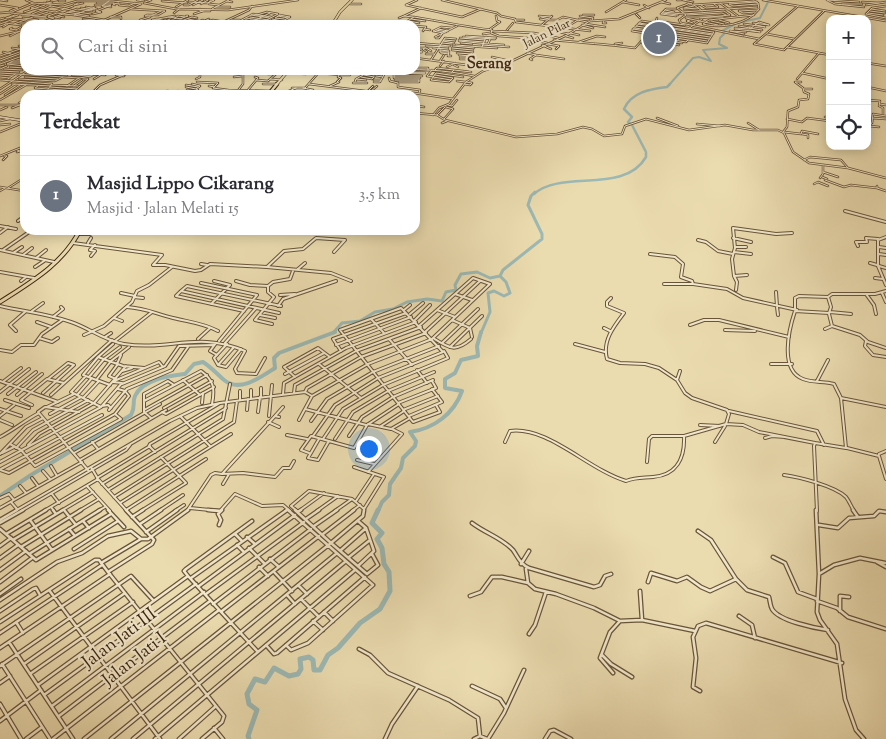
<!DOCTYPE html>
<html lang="id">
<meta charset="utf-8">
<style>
:root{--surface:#fff;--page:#f2f2f3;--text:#2b2b33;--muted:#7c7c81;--line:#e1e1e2;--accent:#8f2418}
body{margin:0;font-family:"Sorts Mill Goudy",serif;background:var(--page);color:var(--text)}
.controls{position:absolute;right:15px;top:15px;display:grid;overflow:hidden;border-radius:10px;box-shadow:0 2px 12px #0003}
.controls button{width:45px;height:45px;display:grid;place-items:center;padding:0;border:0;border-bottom:1px solid var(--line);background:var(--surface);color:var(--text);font:25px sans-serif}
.you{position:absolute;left:368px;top:448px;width:18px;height:18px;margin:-12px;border:4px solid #fff;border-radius:50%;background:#1a73e8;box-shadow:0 0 0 8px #1a73e833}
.badge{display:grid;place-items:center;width:32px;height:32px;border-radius:50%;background:var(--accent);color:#fff;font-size:16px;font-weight:700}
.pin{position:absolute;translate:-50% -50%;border:2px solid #fff;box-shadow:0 1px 5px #0006}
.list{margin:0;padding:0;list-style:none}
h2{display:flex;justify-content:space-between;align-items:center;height:65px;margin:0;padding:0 20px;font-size:21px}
h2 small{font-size:16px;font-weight:400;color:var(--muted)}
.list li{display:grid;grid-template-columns:32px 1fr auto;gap:15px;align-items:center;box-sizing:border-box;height:80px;padding:0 20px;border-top:1px solid var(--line)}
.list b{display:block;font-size:19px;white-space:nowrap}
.list p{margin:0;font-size:16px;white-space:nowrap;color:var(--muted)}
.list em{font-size:16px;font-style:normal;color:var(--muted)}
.icon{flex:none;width:28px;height:28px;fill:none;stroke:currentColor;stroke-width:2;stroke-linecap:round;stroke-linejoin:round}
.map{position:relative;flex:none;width:886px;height:739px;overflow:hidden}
.search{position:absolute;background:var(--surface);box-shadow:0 2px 12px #0003;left:20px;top:20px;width:400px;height:55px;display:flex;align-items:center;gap:12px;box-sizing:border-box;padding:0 18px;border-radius:15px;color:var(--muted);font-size:19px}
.panel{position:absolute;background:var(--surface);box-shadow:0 2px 12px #0003;left:20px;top:90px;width:400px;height:145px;border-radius:15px}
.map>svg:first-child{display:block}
</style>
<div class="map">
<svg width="886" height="739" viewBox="0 0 886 739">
<rect width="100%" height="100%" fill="#ebdcb0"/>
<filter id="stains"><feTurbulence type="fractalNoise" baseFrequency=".004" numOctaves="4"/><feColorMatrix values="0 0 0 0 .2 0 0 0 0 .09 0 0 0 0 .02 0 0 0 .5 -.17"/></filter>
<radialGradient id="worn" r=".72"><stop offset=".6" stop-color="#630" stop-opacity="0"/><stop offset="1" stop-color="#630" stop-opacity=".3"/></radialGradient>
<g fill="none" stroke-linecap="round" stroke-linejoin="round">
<!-- river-far4 -->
<path stroke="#9cb9b5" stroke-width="2" d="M669,85L693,58L699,57L711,61L703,50L727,48L719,44L720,38L724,34L722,31L737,23L760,18L769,0"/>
<!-- river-far3 -->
<path stroke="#9cb9b5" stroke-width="2.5" d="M534,194C562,169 624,195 646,157V152L632,125L628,122L632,117L624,109C631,92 651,89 667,87L670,84"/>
<!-- river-far2 -->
<path stroke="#9cb9b5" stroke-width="3" d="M500,276L503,270L542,239V234L528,205L531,196L535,192
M333,333L342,323L360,321L375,312L393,309L407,302L427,299L442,301L446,292L456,290L455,285L461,274L477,272L490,278L500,276
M481,333L490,312L488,293L494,291L504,296L510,293L506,282L500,276"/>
<!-- river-far1 -->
<path stroke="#9cb9b5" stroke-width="4" d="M0,496L31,475L131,415C136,406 132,403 135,396C143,379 169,376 185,374L194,364L203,362C211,367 217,374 224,380C240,393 261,377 275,368L274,358L279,353L335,332
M378,511L382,502L389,495L390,484L401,468L403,458L415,446L416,441L410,432C433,429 454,414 462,391L445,388V379L455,373L461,360L478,356L477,346L481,332"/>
<!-- river -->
<path stroke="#9cb9b5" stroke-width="5" d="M249,739L248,736L257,710L249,704L247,694L255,679L265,682L274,668L289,676L298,674L301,669L300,659L309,657L313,660L314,670H320L328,655L338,648L360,623L380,609L390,591L389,572L384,564L382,548L377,539L382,533L372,523L378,510"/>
<!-- street-far2 casing -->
<g stroke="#685439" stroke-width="2.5">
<path id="street-far2" d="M0,0L7,1
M26,0L33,3
M137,0L144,1
M212,0H214L208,3Z
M442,0L497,13L501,16L515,19L516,22L590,31
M677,0H681
M683,0L693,2
M763,0L886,21
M827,0L835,4L864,7
M827,0L859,2
M51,1L57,0
M59,1H65
M109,1L102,6L111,7
M162,1L187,3
M227,1L232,2
M754,1L758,3L759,9C748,24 721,29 703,24L709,20L754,15
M47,2L52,3
M145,2L151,0
M189,2L208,3
M623,2L639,5
M661,2L670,4
M757,2L729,4L733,6L758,4
M862,2L879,3
M44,3L51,4
M97,3H114
M144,3L176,9L228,10L298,0
M688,3L692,4H689Z
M720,3L738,16
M201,4L208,0
M209,4L219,5
M350,4H361
M688,4L677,8L686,15L679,20L681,23L743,36
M842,4H862
M0,5L18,8L10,11
M39,5L31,8L55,12L73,6
M74,5L83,3
M74,5L78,3
M115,5L113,4L119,3V5L128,6L135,3
M184,5H189L198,0
M193,5L203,0
M406,5L462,17L481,9
M406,5L417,0
M644,5L649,8
M692,5L754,1
M694,5L702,11
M701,5L706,8L718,7L714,4
M866,5L886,2
M51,6L71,10
M798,6L754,44L784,50L824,11
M86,7L97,9
M95,7L74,15L105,20
M176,7L188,0
M215,7H230
M81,8L95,10
M684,8L694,6
M131,9L165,11L158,15H147
M200,9V11H210
M212,9L229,0
M684,9L699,8
M871,9L885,11
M42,10L51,6H49
M665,10L674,12
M71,11L91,14
M870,11L885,13
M24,12L45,5
M67,12L89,16
M606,12L626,0
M663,12L683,14
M682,12L757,7
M755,12L743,13L739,11L758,10
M0,13L12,12L33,3L63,5L77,1H113L141,4
M11,13L46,17
M174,13L179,9
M662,13L678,15
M868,13L883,15
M32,14L42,10
M93,14L101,12L96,11L111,5H95
M194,14L203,11
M636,14L640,18
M661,14L666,9H676
M661,14L676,16
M685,14L724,11L730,15L700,18
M866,14L872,8L886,6
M866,14L886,18
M22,15H38L48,12
M147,15L145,16H151L161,11
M251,15L269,18
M280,15L275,18L284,19
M583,15H594
M687,15L722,13L726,15
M48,16L57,13L63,14L77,9L92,11
M58,16L64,17
M175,16L152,20L178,25
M178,16L185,17L180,19
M178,16L175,18L182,19
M278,16L288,18
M404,16L421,8
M539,16L551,17
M580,16L593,18L592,20
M34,17H46
M54,17L63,14L74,15
M55,17L60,18
M110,17H121V19
M168,17L176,18L174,19
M185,17L188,16H186
M192,17L197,18
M250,17L268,20
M541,17L549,19
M686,17H723
M6,18L15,15
M8,18L18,15
M23,18L38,20
M246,18L265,21L278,14L267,12L257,15
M399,18L404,16L413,17
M657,18L656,21L685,25
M686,18L718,25
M0,19L4,18
M83,19L95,20
M156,19L166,21
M188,19L213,24
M272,19L282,21
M411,19L425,21
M540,19L547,20
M579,19L589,20
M89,20L85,22L96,21
M140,20L150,17
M515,20H524
M549,20H557L563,17L587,22
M690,20L687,21L693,23
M719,20L729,23
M0,21L7,19
M107,21L124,23L149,22
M169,21L187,25
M181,21L192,17
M210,21L216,22
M269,21L290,24
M283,21L292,22
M409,21L419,23
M604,21L603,23H606
M642,21L713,32H714L707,43L632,31Z
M711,21L724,24
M42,22L54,18L48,17H50
M43,22L32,23H43
M149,22L159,23
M237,22L243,23L251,20
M264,22L277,24L274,25
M5,23L21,25
M20,23H31
M229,23L241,25
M639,23L713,34
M753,23L769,25
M0,24L14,19L26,20
M14,24L33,17
M147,24L157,25
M163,24L168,25
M203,24L209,25
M234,24L253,14L271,17
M277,24L290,17L279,15
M585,24L605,27
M638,24L712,35
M744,24L765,27
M93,25L141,4
M103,25L109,21
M157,25L170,19
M160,25L172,20L192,24
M190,25L203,20
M195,25L209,19
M201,25L213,20L219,21
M217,25L249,10L252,6
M225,25L231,20H240
M245,25L270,13
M250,25L260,20
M255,25L264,21
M260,25L266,22
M265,25L269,23
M401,25L414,17C440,21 466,27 492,30L491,33L499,36L527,38L547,43
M542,25L552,16
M582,25L593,28
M756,25L765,27
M0,26L6,24
M415,26L426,27L423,31
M568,26L578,20
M636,26L710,37
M739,26L750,28
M3,27L8,24
M12,28L10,29L17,30
M635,28L709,39
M735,28L749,29
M751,28L759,22L769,25
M753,28H749L762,30
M424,29L430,30
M438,29L448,31
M490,29L500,22L497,21L496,16
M633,29L707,41
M688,29L702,19
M735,29L760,32
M16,30L21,27
M436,30L446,32
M507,30L513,23
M750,30L760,32
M492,31L534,33L558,38
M730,31L746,32
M730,31L744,34
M559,32L569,34
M443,33L433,31L441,27L452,28
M570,33L579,35
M483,34L490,33
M767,34L794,39
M23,35H25
M0,36L25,30
M10,36L20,31
M466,36L496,38
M566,36L573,38
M744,36L759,39
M435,37L457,26
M463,37L495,39
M436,38H439L442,34
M460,38L485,40
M667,39L665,42L679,45
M668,39L686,42L688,40
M444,40L455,41
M459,40L484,42
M554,40C581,43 608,44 635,48L645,37
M443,41L454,43
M459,41L488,44L490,39
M666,41L682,43
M579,42L597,36L605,37
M415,43L440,45
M442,43L452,44
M461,43L472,44
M642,43L657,44
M489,44L504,45
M548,44L559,46L556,49
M615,44L622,43
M675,44L680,38
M440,45L450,46
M456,45L482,47L486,37
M482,45L509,47
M542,45L551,49
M19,46L25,47
M426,46L448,47
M453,46L474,48
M482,47L497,48
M787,47L830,55
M12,48L20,49
M415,48H426L431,51
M425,48L423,49L427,52
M433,48L448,49
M452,48L473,50
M415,50L422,52
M440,50V52H449L448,56H451
M440,50L449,51
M452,50L473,52
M3,52L11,54
M415,53L422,52
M441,53L449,54
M457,53L472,54
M527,53L536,55L530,59L532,60
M426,54H434
M459,55L471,56
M536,55L564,59
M0,56L20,49
M460,57H470
M492,57L510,61
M20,58L25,57
M415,58L489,68
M0,59L25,50
M460,59H469
M498,59L496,60L502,64
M431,60L445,38L456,39
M0,61L25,52
M25,61H13L7,64L25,66
M440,61L444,55
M10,63H25
M867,63L886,66
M0,64L25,55
M467,64L472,53
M454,65L458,67
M0,66L4,65
M440,66L444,61
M10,67L25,68
M447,67L455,63
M415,68H428V70
M0,69L7,66
M4,69L22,70
M67,70L108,72L105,75L75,73
M122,70L129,71
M135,70L143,71
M311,70L317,71
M359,70L384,74
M373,70L377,71
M432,70L427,76L451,80
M435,70L437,68L454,70L452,72
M454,70L471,72
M0,71L19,72
M35,71L70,73
M392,71H394V78H420
M395,72L425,73
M0,73L79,78
M32,73L67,75
M119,73L116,75L124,76
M287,73L306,74L310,72L297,70
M319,73L342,75L348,70
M365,73L374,75
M802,73L830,79
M268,74H275
M394,74L425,73
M0,75L12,76
M72,75L91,76L94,74
M342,75H350
M364,75L374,77
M435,75L453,78L449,82L431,80L436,73L463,77
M376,76L383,77
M394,76H422
M0,77L9,78
M25,77L58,79
M234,77L242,76
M361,77L372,79L374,77
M389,78L390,81L398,83V87L420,90L419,93
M8,79L15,74
M19,79L55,81L63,77
M94,79L102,74
M196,79L200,77V70
M270,79L282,80
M356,79L366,80
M797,79L819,53
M0,80L52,84L48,89L35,88L38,86
M256,80L268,81L277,73
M374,80H381
M395,80H419
M457,81L465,82
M197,82L218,83L213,88L228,90L218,95
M337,82L341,78L338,77L339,75
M355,82L356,79L365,74V71
M374,82H380L386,71C416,68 445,70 474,76
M399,82H419V80
M353,83H367
M12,84L51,86
M263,84H278
M309,84L373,92L414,93L453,99
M464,84L470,85L472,83L466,82
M52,85L78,86
M186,85L198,87
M67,86L79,78L91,76
M74,86L82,80
M209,86L215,87
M330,86L339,82
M50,87L77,89
M186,87L196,89
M867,87L886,91
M292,88H305L321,70
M303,88L313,90
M0,89L29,70
M48,89L75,91
M239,89L243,84V75
M804,89H812
M187,90L196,91
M228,90L271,91
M248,90L258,78L255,77
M167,91L197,94
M289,91L296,88
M368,91L373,86
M370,92L377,86
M199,93L218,95
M264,93L262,95H265
M0,94L15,84
M71,94L88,79H83
M5,95L20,85
M59,95L63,93L72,94
M94,95L92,93L100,85L135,70
M172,95L178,91
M189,95L198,90L196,89L200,86L192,84
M302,95L307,90
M333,95L341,91
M0,100L26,85
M867,100L880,101L879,106L883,108V114
M19,103L25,100
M880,104L886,105
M0,105H25
M448,105L452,106L457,100
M12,108L22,104
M0,110L7,107
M415,110L418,106L424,107
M415,113L437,115L445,120L516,137L557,134L583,127L592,129L604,136L622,134L625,126L646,119L689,130L725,125L753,130H778L784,133L793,152L809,163L848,168L886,178
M433,115L439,108L449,104L466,82L483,71L514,60L567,35L590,21L619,19L666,0
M437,115L445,107
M825,117H830
M657,118L678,126
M872,118L886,119
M444,119L453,109L446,107
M787,119L802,122L807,118L830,121
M0,121L9,119
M442,123L447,121
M748,123L759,130
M697,124L720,126
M0,125L10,124
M867,126L872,123L873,114L886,116
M869,126L879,127
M0,132L25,122
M783,132L787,127L788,111L798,107L799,100L808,99L809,94L804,92L803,88L795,82H801
M784,132L801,134L802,131L818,134
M802,134L808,135V138
M17,150L20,151L17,152
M0,156L25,146
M3,160L7,156H4
M804,160L810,157L841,160L848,168
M823,172L838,177
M822,177L827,179
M820,178L823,174V166
M825,180L844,187L851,185L877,188
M814,184L818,182L828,186
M877,186V188L886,191
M0,187L25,191
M8,188L24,178
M0,191L5,188"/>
</g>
<!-- street-far1 casing -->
<g stroke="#685439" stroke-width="4">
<path id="street-far1" d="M845,211L886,222
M18,221L25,216
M0,226L16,229
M0,233L8,227
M69,233H77
M78,234H90
M886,237L878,240V266L886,285
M733,238L751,242
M698,240L706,242L718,251L733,254
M73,243L162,255L153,265H165L195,271L201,270L210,264L267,267L284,251L303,249L316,238L345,240L334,252
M88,243L91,238
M858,246L856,242H867L866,238L878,239
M735,247H746
M879,247L886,248
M0,250L54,262
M3,250L32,230
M734,252L751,254
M13,253L22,247
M650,254L675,257L683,264L681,277L692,281L693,284L727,289L743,298L797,310
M879,254L886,255
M23,255L32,248
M91,256L95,251L90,250L95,245
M36,258L46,250
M870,263L877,265
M201,264L207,265
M879,266L886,268
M35,267L44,261
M267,267L331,273L351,281
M298,269L305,263
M0,272L34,278
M734,276L747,275
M875,278L883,279
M21,281L26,277
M236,281L250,285L268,286L273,282L290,279L293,271
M201,283L257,295L219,341
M664,284H693
M268,286V292L274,297L255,320L272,324
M736,290L737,282L734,276L732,259L735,248L733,228L776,234L792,233
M181,291L187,286L281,306
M776,292L777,306
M121,293L135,296
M882,293L886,302
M455,294L472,300
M866,294L874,305L876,314
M280,295L295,294
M134,297L143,298
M611,298L607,302V306L624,313C614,326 602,341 607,359L620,363L645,364L659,368L677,380L685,393L692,398L727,410L729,414L726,424
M211,304L230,285L214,281
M0,306C25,312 45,313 71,322C89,328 105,341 124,344C169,351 198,331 245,351L235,369L237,373L256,374L265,358
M278,306L283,299L336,281
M127,307C146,308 156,314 173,318C189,322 203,323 218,331
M777,307L778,315
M401,308L443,352L378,378L340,330Z
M404,310L410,305
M437,310L455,317
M795,310V298L799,296L828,297
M32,311L43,303
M244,311L176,296L181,291L279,313
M830,312L851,314
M410,314L423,303
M829,314L832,326L860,335L868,342L886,348
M260,315L275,318
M53,317L63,309L61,307
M114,318L122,321
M371,319L384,333
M452,320L470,328L472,337
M414,321L430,305
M37,322L51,327
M690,325L704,320H719L789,337
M604,328L610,331
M825,329L832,326
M725,330L755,331
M16,331L10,325L25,312
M425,332L480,281
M84,335L104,326L132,302L137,291L149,285L172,267
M105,337L111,333
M39,338L52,342L58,338
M433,338C449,348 455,353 471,339
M198,339L210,328
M389,339L412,365
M115,341L152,312
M866,341L865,346L873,355L886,357
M216,343L210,351L217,355
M225,343L256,308
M442,343L478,309
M227,344L214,358L218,365L226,367L241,349
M575,344L605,352
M336,345L411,317
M450,347L482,316
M0,350L12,352L21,345H34L42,334L62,320
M341,351L333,339L406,313
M98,357L123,366L144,368
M117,364L121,355
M319,364L361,398
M771,364H792
M218,365L234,347
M417,370L427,383
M122,371L132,368
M285,374L324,353
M85,377L71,392L101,407
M89,377L104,359L120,347
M295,377L284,367L318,348L330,357
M378,378L413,422L440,412L436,405
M97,379L111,361L129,347
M116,379L109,376L118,364
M183,380L200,395
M677,380L680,371
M0,381L58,402
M4,381L21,368
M114,381L159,362L163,367
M817,381L828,360
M122,384L165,366L179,346L214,345
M110,385L83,375L98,357L113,344
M261,388V397
M251,390V399
M240,391V400
M0,392L29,369
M305,392L307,388L361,357L426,333
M43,393L74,365L68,363L48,379
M294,393L295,385L356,351L421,327
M8,394L36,372
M283,394L284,383L346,348L416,322
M17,395L42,374
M51,395L112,340
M77,395L92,378
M84,397L99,381
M841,398L886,407
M5,400L29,408
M144,401L201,371C214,380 215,389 212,404
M202,403L203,393
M398,403L436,388L432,381
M32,405L21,400L47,379L64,383
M102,406L108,405L111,408
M47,407L74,394
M164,408L212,381
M0,409L21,416
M305,409L366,425
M109,410L127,389L172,370L188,347
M144,410L207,375
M247,410L248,399
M403,410L438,396
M729,411L817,431L824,445
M79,412L45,407L38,412L88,470
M162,412L166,414L214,387
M258,412L260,397
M50,414L81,397
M0,416L14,405
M180,416L210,446
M269,416L272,385
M275,416L283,407
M409,416L442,402L432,389
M151,418L144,412V394L168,381L174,385
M0,420L12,425
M299,420L312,396L368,364L432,339L490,284L473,278L419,326
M311,421L327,399L373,372L439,346
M268,422L279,427
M368,424L391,429L410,418
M700,425L720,426
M381,426L404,411
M287,435L307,439
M313,436L335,405L378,378
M349,436L362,417L393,397L433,380
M0,437C14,430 25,420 39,413
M765,438L772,436L785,437
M319,439L308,458L318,460L329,441
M323,439L343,409L383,385L448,358L444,351
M335,439L353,412L388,391L434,372
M92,442L98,449
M505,442L510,431C548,426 587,469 626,481C636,477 643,478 653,477C677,475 685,458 684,436
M715,442L725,426
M10,444L21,450L35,466L121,419L115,414
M28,445L39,434L94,403L126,366
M16,448L33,430L88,400
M847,448L879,456L886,479
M155,452L149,446L150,444L220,403L305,392L312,396
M2,453L14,447
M74,453L160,404
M309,453L301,450L311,436L354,448L367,425L399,404
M0,454L26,427L43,418
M879,454L886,451
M80,460L166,410
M357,460L374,464
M0,462L101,407L122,383L113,382
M647,462L649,439L652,436H684L726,424L743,425L759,432L815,443
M51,466L57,476
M91,467L98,479L127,511
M354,467L384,477L364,509
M1,469L102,415
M0,470L9,473L115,414L129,396L125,391L118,389
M43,471L50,479
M368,472L402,434L392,429
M222,474L243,473L275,477L283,468H290L294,461
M784,475C799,477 835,486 846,497C849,501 851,506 854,511
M32,478L38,486
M97,478L150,446
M102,484L226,408
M223,484L229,474
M20,486L26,493
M87,486L110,511
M108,490L223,419L230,384
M52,494L59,503
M114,497L234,422L237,401
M0,498L9,494L14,500L0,508
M14,500L82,462
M356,501L374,474
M11,502L17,509
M120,503L231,434
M51,507L54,511
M190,508L220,511
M126,510L206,459
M15,511L170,421L197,408L220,403
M21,511L126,450L130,445
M44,511L98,479
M61,511L93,492
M79,511L99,499
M98,511L105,507
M141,511L186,483L161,457
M159,511L183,495
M175,511L184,505
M187,511L211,475L215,473L222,474L275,416L279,417
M220,511L235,494L262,506L283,505L290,511
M285,511L288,509
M297,511L291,506L309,491L352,499L364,509V511
M299,511L324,493
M317,511L338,496
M335,511L352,499
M352,511L360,505
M817,511L814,446L815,443L846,448L841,398L834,384C824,381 813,383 803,379C779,370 789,329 795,311L829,313L831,307L828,297L832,294H875L886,291"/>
</g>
<!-- street casing -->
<g stroke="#685439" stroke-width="5">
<path id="street" d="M53,510L56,514
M64,510L76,525
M108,510L124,527
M126,510L154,540L152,544L108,572L224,716L222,722L202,739
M208,510L220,511
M295,510L331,543
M816,510L819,574L817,612L820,620L837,644L845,699L856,730L864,739
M853,510L858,517
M298,512L301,510
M132,517L143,510
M306,519L319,510
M0,520L17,510
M30,520L52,550
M83,521L89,528
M0,523L23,510
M472,523C485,533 502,538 513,550C518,557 520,564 529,568L594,587L600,585L605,576L611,574
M140,524L161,510
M219,525L221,520L218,514L222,510
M819,525L838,528L849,518L874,516L879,511L886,512
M314,526L337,510
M0,529L36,560L111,514
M69,529L75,536
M698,531L711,540L736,579
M146,532L177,510
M6,534L46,510
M235,534L242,541
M323,534L354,510
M247,537L255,544
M13,540L63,510
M331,543L367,574L378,565L372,554
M331,543L363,516L364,510
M237,545L244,552
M0,546L11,538
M21,547L81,510
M249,548L264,563
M74,549L118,521
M341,550L366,528L358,521
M29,554L100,510
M349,557L370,540
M773,557L785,563L798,592L817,599
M0,558L18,545
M270,559L279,567
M877,562L886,567
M101,563L141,539H148L188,510
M521,564L529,551
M358,566L374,551L366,528
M259,567L268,576
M0,570L26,551
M274,572L292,591
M819,574L834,565L860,558L885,563
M188,576L184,571L186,569L252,521
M191,578L287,510
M0,582L32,558
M648,582L651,573L677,581L687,577L701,587L710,591L736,579L747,590L769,597C770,601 770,605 772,609C779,621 815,628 828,630
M528,583L535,589L556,594L594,608L620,621L642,620L695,631
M298,585L307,594
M199,586L295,515
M49,590L160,739
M640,591L642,620
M0,594L21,579
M206,594L304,522
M287,595L295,604
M470,596L481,592L492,577H502L528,583L526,569
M301,599L319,617
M0,600L57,562L82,553L108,536L131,531L141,539
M817,601L837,608L848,617L886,629
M213,604L311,529
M0,611L33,589L36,588L40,595
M222,611L319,536
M840,611V596L849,597
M324,612L333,621
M739,616L752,625L755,638
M313,621L323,630
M0,622L95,560H99L108,572
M16,622L23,633
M0,633L102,565
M529,634L535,625L546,592
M9,642L73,739
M266,645L274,654L277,653L365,577
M286,645L291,650L308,643L373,585L288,510
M0,648L110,574
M359,649L370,655L388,673L449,700L478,718L480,736
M258,652L355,570
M602,655L611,664L632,677
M2,664L50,739
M24,664L125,593
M0,666L131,576L153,600
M613,673L600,658L610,632L620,621
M30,674L133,602
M0,683L10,676
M38,685L188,576L258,652L155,739
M472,686L500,699L506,708
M700,691L693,687L696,658L693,637L698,626L706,623L842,663
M44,695L196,584
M0,704L21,739
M52,706L204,592
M59,716L210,601
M0,721L41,690
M214,728L223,739
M480,736L487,739
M26,739L42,727
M53,739L219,610
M84,739L331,543
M111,739L337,553
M133,739L346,561
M179,739L216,706
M385,739L392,724L418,686
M474,739L480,736
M488,739L504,713L524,670
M545,739L550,731L554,730L571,739"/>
</g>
<!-- secondary casing -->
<g stroke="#3d2711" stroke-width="3">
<path id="secondary" d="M0,117L25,121"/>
</g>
<!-- primary-far2 casing -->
<g stroke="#3d2711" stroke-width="3">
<path id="primary-far2" d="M332,25L340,12L352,0
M276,85L289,70"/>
</g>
<!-- primary-far1 casing -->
<g stroke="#3d2711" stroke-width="4.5">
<path id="primary-far1" d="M268,95L277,84"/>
</g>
<!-- primary casing -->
<g stroke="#3d2711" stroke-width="5">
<path id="primary" d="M0,302C31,282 63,264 80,230"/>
</g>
<!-- street-far2 -->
<use href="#street-far2" stroke="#f2e8cc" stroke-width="1"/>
<!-- street-far1 -->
<use href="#street-far1" stroke="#f2e8cc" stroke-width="2"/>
<!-- street -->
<use href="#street" stroke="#f2e8cc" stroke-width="2.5"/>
<!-- secondary -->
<use href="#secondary" stroke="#f2e8cc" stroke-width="2"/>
<!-- primary-far2 -->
<use href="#primary-far2" stroke="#ebdcb0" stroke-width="2"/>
<!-- primary-far1 -->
<use href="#primary-far1" stroke="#ebdcb0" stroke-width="2.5"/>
<!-- primary -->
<use href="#primary" stroke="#ebdcb0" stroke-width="3"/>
</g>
<g text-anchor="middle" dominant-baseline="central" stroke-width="4.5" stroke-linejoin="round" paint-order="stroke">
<!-- far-street labels -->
<g font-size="12" fill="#3d2711" stroke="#f2e8cc">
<text transform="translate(547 34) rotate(-26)">Jalan Pilar</text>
</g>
<!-- far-quarter labels -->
<g font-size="15" font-weight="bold" fill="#3d2711" stroke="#f2e8cc">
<text x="489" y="64">Serang</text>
</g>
<!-- near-street labels -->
<g font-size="18" fill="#3d2711" stroke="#f2e8cc">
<text transform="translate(120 639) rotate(-37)">Jalan Jati III</text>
<text transform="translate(135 660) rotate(-38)">Jalan Jati I</text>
</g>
</g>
<rect width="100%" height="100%" filter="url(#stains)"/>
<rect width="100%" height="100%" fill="url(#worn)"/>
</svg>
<div class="controls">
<button>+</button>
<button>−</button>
<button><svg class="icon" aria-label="locate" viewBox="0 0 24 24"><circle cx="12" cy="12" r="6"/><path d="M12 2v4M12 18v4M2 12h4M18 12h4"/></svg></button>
</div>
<div class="you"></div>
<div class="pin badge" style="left:659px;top:38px;background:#6b7280">1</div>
<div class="search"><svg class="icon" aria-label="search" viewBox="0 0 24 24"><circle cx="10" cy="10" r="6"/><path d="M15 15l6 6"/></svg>Cari di sini</div>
<section class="panel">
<h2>Terdekat<small></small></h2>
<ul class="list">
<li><span class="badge" style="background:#6b7280">1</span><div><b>Masjid Lippo Cikarang</b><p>Masjid · Jalan Melati 15</p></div><em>3.5 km</em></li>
</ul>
</section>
</div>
